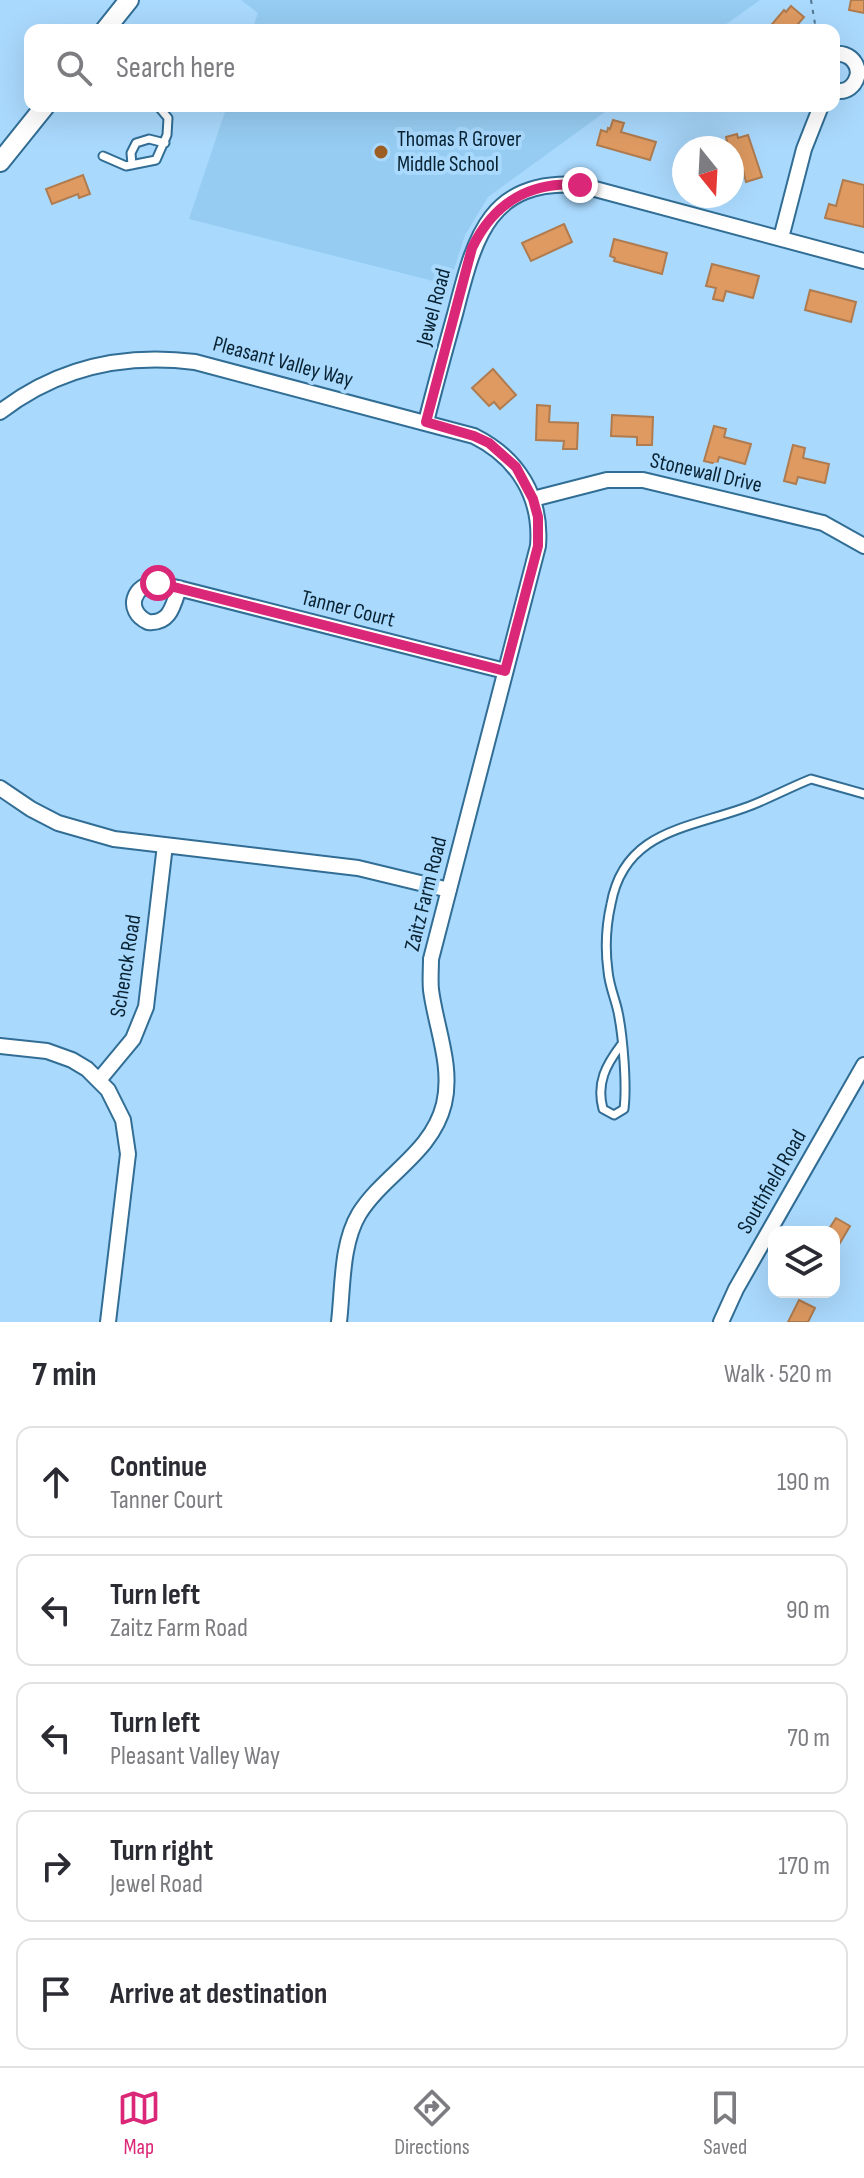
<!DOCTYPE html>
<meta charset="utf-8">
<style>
:root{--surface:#fff;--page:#f7f7f7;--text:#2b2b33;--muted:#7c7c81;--line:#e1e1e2;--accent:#db2777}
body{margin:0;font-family:"Sofia Sans Condensed",sans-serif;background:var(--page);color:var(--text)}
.controls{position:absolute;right:24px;bottom:24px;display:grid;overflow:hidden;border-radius:16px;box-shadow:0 8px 32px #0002}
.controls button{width:72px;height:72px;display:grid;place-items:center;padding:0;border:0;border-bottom:2px solid var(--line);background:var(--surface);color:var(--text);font:40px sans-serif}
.compass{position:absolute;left:672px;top:136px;width:72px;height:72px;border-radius:50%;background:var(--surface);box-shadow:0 8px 32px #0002;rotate:162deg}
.stop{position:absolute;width:24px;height:24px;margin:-18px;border:6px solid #db2777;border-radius:50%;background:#fff}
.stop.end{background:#db2777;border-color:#fff;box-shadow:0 2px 8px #0008}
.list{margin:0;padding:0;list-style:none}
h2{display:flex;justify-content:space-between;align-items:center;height:104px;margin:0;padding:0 32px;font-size:34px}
h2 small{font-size:26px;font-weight:400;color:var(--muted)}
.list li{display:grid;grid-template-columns:52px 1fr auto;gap:24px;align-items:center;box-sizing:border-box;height:112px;margin:0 16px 16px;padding:0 16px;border:2px solid var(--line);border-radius:16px}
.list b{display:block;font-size:30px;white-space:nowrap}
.list p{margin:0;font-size:26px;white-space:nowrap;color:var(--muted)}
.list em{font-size:26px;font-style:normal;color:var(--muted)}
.icon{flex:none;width:44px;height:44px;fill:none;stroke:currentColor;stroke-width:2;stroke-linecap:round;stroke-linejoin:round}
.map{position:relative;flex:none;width:864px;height:1322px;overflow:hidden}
.search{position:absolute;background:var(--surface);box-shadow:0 8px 32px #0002;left:24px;right:24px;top:24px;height:88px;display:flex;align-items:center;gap:20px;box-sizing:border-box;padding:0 28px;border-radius:16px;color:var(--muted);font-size:30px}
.sheet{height:744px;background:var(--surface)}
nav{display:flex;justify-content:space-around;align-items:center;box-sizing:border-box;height:112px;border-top:2px solid var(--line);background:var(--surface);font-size:22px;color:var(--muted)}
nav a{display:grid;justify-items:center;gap:4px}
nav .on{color:var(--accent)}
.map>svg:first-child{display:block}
</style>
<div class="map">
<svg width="864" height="1322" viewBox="0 0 864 1322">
<rect width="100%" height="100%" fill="#a9d9fd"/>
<!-- built -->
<path fill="#96ccf2" d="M241,0H760L718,30H252L258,13Z
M227,106H613L488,197L465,235L449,285L189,219Z"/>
<!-- building -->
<path fill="#de9a61" stroke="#af7b4f" stroke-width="2" d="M851,0H864V13L849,10Z
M791,6L804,17L793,30H767L784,10L786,12Z
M613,120L624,123L621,132L656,142L650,160L597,145L601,130L607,132L608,128L610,129Z
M737,134L738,138L748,135L762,177L746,182L742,166L732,168V148H713V145L727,141L726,137Z
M83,175L90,194L79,198L78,194L52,204L46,189Z
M843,180L864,185V227L825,218L829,204L836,206Z
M564,224L572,242L531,261L522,243Z
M614,239L667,253L662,274L614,261L615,258L610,256Z
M712,264L759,276L753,298L726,291L723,301L713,299L716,288L706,286Z
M810,290L856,302L851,322L805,310Z
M493,369L516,395L500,409L494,402L489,406L472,388Z
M537,405L550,406L549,422L578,423L577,449H563L564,441L536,440Z
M612,415L653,417L652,445H637V437L611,436Z
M714,426L726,429L724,437L751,444L745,464L719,457L717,464L704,461Z
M793,445L805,448L803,458L829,464L825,483L798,477L796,484L784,481Z
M836,1218L850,1226L834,1253V1232H827Z
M799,1300L815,1308L808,1322H788Z"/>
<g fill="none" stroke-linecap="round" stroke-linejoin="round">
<!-- lane casing -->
<g stroke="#316d94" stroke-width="11">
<path id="lane" d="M103,156L126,166L156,160L167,135L168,118L158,106
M132,165L131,153L136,143L149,139L165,143
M621,1045C606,1065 596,1083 603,1109L614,1115L624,1109C627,1085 623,1036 618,1012C615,998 609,985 608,971C605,949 606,926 611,904C624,832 685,829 744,808C767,800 788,788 811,779L864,794"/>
</g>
<!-- street casing -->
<g stroke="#316d94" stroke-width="18">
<path id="street" d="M834,54C847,52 857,60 858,73C856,85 847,94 834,90
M781,238L804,149L821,106
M0,412C58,367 123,353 195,362L474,436C518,458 542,497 538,546L431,959C431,969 430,980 431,990C436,1028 453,1066 444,1104C432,1153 384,1174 359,1214C341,1244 343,1288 339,1322
M426,422C435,386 445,350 455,314C474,241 487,178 580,185L864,261
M533,499L607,480H643L823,523L864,546
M179,588C173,606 170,624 148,622C124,611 133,583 158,583L505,671
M0,788L31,809L58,823L114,839L358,868L449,890
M0,1046L47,1051L72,1060L87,1069L108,1090L123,1120L128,1154L108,1322
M99,1080L133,1039L146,1007L165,845
M721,1322L736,1289L864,1065"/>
</g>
<!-- secondary casing -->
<g stroke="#316d94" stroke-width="22">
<path id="secondary" d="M105,30L129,0
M0,162L45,106"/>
</g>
<!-- path -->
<path stroke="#51758e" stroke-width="2" stroke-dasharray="4 6" stroke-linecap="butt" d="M811,0L816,30"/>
<!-- lane -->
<use href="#lane" stroke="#fff" stroke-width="7"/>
<!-- street -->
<use href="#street" stroke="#fff" stroke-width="14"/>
<!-- secondary -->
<use href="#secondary" stroke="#fff" stroke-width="18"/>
</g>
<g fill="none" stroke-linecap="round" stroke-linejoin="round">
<!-- route -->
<path stroke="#db2777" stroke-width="10" d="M158,583L505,671L538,546V517L533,499L516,467L489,443L474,436L426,422L472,248C494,202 531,181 580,185"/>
</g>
<!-- markers -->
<circle fill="#9c5e23" stroke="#a9d9fd" stroke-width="3" cx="381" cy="152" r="8"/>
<g text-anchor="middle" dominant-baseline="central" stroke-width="8" stroke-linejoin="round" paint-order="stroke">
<!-- poi labels -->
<g font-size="22" fill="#082232" stroke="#a9d9fd" text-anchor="start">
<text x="397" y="139">Thomas R Grover<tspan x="397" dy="25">Middle School</tspan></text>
</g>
<!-- street labels -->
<g font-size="22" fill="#082232" stroke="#a9d9fd">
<text transform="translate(434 307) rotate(-75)">Jewel Road</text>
<text transform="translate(283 362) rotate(15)">Pleasant Valley Way</text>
<text transform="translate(706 473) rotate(13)">Stonewall Drive</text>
<text transform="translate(348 609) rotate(14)">Tanner Court</text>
<text transform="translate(426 894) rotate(-76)">Zaitz Farm Road</text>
<text transform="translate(126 966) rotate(-81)">Schenck Road</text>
<text transform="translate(772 1182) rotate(-60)">Southfield Road</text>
</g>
</g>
</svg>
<div class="controls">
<button><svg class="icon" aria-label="layers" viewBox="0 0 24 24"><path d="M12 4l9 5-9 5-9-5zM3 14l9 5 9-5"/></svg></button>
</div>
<svg class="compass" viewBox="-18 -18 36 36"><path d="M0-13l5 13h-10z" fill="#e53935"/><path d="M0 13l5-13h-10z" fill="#7c7c81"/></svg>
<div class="stop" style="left:158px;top:583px"></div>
<div class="stop end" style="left:580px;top:185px"></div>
<div class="search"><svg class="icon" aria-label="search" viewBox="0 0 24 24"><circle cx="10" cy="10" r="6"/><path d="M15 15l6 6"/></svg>Search here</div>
</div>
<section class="sheet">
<h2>7 min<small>Walk · 520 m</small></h2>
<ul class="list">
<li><svg class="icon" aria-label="ahead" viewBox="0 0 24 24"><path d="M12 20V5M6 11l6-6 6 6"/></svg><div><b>Continue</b><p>Tanner Court</p></div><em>190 m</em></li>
<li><svg class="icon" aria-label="left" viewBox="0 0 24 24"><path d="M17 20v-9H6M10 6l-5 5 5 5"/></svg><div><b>Turn left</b><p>Zaitz Farm Road</p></div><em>90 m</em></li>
<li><svg class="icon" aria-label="left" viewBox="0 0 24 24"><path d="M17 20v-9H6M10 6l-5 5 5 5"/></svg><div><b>Turn left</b><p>Pleasant Valley Way</p></div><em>70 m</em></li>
<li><svg class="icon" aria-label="right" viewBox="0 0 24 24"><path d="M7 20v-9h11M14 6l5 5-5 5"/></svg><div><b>Turn right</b><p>Jewel Road</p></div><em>170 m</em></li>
<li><svg class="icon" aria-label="arrive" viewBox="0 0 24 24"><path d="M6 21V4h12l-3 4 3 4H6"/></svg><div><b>Arrive at destination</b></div></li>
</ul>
</section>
<nav>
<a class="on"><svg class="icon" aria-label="map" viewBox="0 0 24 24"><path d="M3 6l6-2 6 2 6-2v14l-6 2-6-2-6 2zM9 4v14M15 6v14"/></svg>Map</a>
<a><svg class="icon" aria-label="directions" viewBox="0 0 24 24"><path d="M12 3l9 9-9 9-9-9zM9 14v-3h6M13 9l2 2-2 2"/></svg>Directions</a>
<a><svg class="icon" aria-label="saved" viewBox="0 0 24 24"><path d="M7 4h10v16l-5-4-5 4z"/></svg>Saved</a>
</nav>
